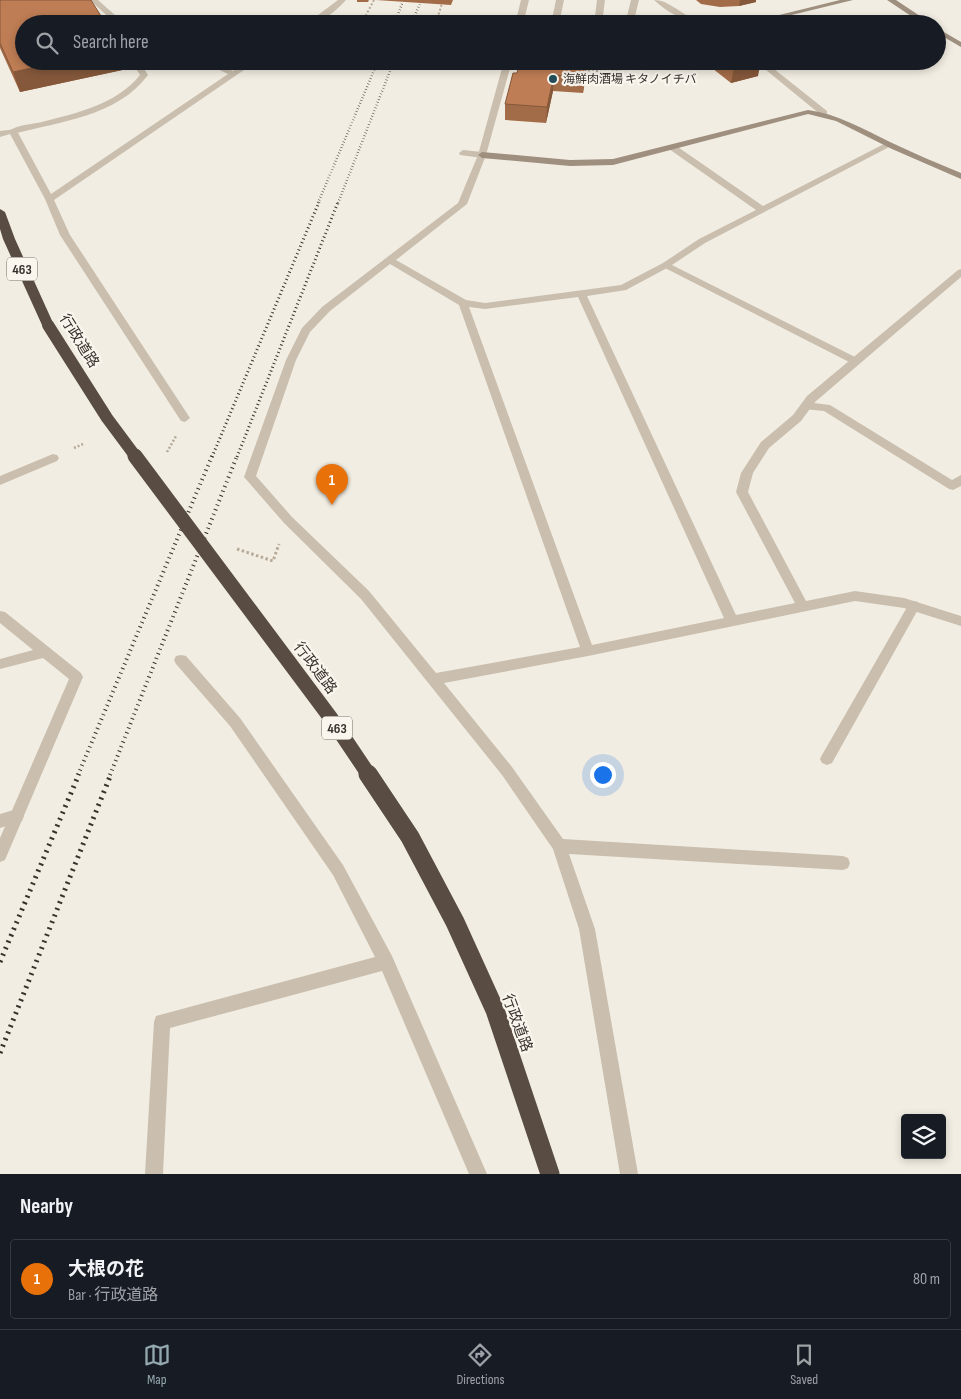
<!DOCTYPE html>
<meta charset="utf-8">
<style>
:root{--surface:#171b24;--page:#242831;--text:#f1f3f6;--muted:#9ea1a6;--line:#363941;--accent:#94a8af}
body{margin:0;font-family:"Sofia Sans Condensed","Noto Sans JP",sans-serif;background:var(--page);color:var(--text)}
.controls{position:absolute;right:15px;bottom:15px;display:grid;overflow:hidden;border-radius:5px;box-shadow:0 2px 8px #0003}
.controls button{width:45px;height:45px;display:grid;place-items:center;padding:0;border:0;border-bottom:1px solid var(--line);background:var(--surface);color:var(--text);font:25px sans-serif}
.you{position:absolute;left:602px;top:774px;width:18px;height:18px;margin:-12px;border:4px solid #fff;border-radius:50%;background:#1a73e8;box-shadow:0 0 0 8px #1a73e833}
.badge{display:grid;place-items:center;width:32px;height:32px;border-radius:50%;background:var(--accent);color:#fff;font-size:16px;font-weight:700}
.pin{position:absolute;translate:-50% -41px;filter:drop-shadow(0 1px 2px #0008)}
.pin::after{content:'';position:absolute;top:26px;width:18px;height:15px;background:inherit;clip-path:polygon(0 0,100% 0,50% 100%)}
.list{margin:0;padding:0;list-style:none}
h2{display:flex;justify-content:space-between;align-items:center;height:65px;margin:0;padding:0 20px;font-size:21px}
h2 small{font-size:16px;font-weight:400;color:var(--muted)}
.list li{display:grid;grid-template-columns:32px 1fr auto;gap:15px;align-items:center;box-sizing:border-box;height:80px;margin:0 10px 10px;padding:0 10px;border:1px solid var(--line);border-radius:5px}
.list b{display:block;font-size:19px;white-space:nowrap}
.list p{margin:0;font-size:16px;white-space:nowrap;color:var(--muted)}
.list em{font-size:16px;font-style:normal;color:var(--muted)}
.icon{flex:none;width:28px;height:28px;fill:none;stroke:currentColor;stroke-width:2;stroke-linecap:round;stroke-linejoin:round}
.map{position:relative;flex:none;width:961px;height:1174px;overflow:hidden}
.search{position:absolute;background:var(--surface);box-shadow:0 2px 8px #0003;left:15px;right:15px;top:15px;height:55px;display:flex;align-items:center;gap:12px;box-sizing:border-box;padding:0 18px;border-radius:28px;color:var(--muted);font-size:19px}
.sheet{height:155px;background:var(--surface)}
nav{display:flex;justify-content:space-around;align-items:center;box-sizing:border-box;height:70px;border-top:1px solid var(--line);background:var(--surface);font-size:14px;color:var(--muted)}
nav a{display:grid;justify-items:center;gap:2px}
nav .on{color:var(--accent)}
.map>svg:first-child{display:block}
</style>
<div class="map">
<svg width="961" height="1174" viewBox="0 0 961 1174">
<rect width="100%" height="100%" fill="#f2ede2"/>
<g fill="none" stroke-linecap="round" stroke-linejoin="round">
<!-- path-far2 -->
<path stroke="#b6a998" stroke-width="2" stroke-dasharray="2 2" stroke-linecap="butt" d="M374,0L365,17L377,18
M425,22L436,23L443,0
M584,70L611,72L654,61"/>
<!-- path-far1 -->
<path stroke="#b6a998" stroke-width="2.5" stroke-dasharray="2 2" stroke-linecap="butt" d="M74,448L83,444
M167,452L176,436"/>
<!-- path -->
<path stroke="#b6a998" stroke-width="3" stroke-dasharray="2.5 2.5" stroke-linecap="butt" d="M237,549L273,561L279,544"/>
<!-- lane -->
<path fill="#cabfae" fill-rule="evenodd" d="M631,0H639L633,24H625Z
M131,61H139L148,75C118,116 59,122 13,134L9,131C17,125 32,124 42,122C77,113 117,104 140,75Z
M463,150L482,152L486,155L482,158L460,155L459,153Z
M666,262L859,359L860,361L859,363H851L663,267V263Z
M806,402L830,405L952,480L961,475V486L953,490L949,489L824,411L802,409L801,406Z
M914,601L918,602L920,606L832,763L827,765L822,763L820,759L822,755L910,602Z
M17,809L22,811L24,816L22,821L0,828V814Z"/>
<!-- street -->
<path fill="#cabfae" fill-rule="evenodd" d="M90,0H98L125,24H116Z
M338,0H346C336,11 321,24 306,24Z
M521,0H529L523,24H515Z
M556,0H564L559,24H551Z
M597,0H605L602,24H594Z
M654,0C669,0 679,13 693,18C713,25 738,20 759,19L763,21C756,26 744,24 736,24C703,24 680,24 654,0Z
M200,61H211L233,71L247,61H257L54,200L70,235L190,418L185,422L181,421L60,235L45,199L10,134L0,137V131L16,129L51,194L228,74Z
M504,61H512L486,155L467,204L396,260L466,300L485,303L621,285L663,263L699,239L756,210L669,149V145H675L763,206L886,143L893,145L705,243L669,267L626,290L587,296L736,615L795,603L736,492L741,473L761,442L793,415L807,396L958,270L961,269V277L815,402L801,421L769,448L753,473L748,492L806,601L855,591L904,598L961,616V626L904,608L855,601L588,656L444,683L512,767L563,839L843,856L848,858L850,863L848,868L843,870L569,854L595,929L638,1174H620L579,929L553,849L502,775L361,599L284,523L244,477L286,360L302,328L322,307L458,203L478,155ZM390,264L459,305L580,647L436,673L369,591L292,517L256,476L296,360L310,332L330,311ZM578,297L724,618L592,645L469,307L485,309Z
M755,61H764L827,111V115H821Z
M53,454L57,455L59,458L57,461L0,485V476Z
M0,611L5,612L81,673L83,677L5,860L0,862V838L69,679L43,658L0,669V659L33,650L0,623Z
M181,655L186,656L240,718L343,865L392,956L487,1174H469L382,971L170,1028L163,1174H145L154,1022L156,1016L375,957L333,875L230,726L176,664L174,660L176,656Z"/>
<!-- secondary -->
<path fill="#9e8f7f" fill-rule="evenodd" d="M840,0H853L759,23L755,21Z
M887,0H896L932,24H923Z
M937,28L961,42V47L937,33Z
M808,110C838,114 863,129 890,142C913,153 937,163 961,173V179L892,149L836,121L808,114L613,165L570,166L482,158L478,155L482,152L570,160L613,159Z"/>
<!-- highway -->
<path fill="#594d43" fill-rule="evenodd" d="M0,209L5,212L15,239L54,325L52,328H44L42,325L3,239L0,229Z"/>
<!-- rail-far3 -->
<path stroke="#39322c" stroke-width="2.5" stroke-dasharray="0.5 2.5" stroke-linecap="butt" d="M394,24L402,4
M411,24L420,4
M318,203L378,61
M338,203L394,61"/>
<!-- rail-far2 -->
<path stroke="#39322c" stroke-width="3" stroke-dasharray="1 3" stroke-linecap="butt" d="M212,457L319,202
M237,457L338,202"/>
<!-- rail-far1 -->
<path stroke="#39322c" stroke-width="4" stroke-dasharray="1 4" stroke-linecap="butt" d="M78,775L212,456
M110,775L237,456"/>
<!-- rail -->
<path stroke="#39322c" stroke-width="5" stroke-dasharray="2 5" stroke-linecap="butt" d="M0,962L79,774
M0,1053L111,774"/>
<!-- highway-bridge-far2 -->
<path stroke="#594d43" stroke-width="12" d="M48,325L107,418L136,457"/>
<!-- highway-bridge-far1 -->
<path stroke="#594d43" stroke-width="15" d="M135,456L330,717L369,775"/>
<!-- highway-bridge -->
<path stroke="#594d43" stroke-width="19" d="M368,774L410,837L455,922L495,1010L550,1174"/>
</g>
<!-- wall -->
<path fill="#a36c48" d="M0,0L127,69L20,92L0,48Z
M357,0H369L368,2H357Z
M376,0H453L451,5Z
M696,0H756V2L739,6L720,7L701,4Z
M703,61H756L758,76L731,83Z
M513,73L586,75L583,93L553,91L546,123L505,120V104Z"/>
<!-- shaded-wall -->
<path fill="#85583b" d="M740,0H756V2L739,6Z
M63,61H125L127,69L20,92L13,72Z
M587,61L586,75L583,93L584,77Z
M756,61H761L758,76L731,83L734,67Z
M554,75L553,91L546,123L547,107Z"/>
<!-- building -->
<path fill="#be7d54" stroke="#85583b" d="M0,0H91L106,24H24V61H63L13,72L0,43Z
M520,61H587L584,77L554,75L547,107L505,104L513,73H517Z
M726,61H756L734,67Z"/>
<!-- markers -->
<circle fill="#234d58" stroke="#faf6ee" stroke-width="2" cx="553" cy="79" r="5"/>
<g text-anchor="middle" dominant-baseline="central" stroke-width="4.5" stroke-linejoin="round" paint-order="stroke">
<!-- far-poi labels -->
<g font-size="12" fill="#39322c" stroke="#faf6ee" text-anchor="start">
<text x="563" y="79">海鮮肉酒場 キタノイチバ</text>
</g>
<!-- shield labels -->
<g fill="#faf6ee" stroke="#736d66" stroke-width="1">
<rect x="7" y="257.5" width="30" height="23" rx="4"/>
<rect x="322" y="716.5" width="30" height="23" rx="4"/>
</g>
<g font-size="14" font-weight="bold" fill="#39322c">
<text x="22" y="269">463</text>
<text x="337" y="728">463</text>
</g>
<!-- street labels -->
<g font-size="15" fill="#39322c" stroke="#faf6ee">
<text transform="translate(79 341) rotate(58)">行政道路</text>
<text transform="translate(315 668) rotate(53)">行政道路</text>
<text transform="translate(517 1023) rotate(70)">行政道路</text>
</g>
</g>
</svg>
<div class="controls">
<button><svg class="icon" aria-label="layers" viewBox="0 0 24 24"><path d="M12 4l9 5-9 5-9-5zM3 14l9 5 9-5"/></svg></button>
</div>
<div class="you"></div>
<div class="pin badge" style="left:332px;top:505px;background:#e8710a">1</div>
<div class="search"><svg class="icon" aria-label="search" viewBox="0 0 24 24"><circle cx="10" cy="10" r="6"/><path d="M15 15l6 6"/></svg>Search here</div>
</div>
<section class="sheet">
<h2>Nearby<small></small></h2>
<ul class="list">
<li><span class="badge" style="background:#e8710a">1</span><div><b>大根の花</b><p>Bar · 行政道路</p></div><em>80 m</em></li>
</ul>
</section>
<nav>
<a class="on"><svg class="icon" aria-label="map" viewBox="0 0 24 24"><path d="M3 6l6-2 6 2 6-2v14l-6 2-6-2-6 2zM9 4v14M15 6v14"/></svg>Map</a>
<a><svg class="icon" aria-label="directions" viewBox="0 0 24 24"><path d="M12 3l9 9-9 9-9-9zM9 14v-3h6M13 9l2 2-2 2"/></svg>Directions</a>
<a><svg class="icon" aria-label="saved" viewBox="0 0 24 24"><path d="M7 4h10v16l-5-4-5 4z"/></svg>Saved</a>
</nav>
